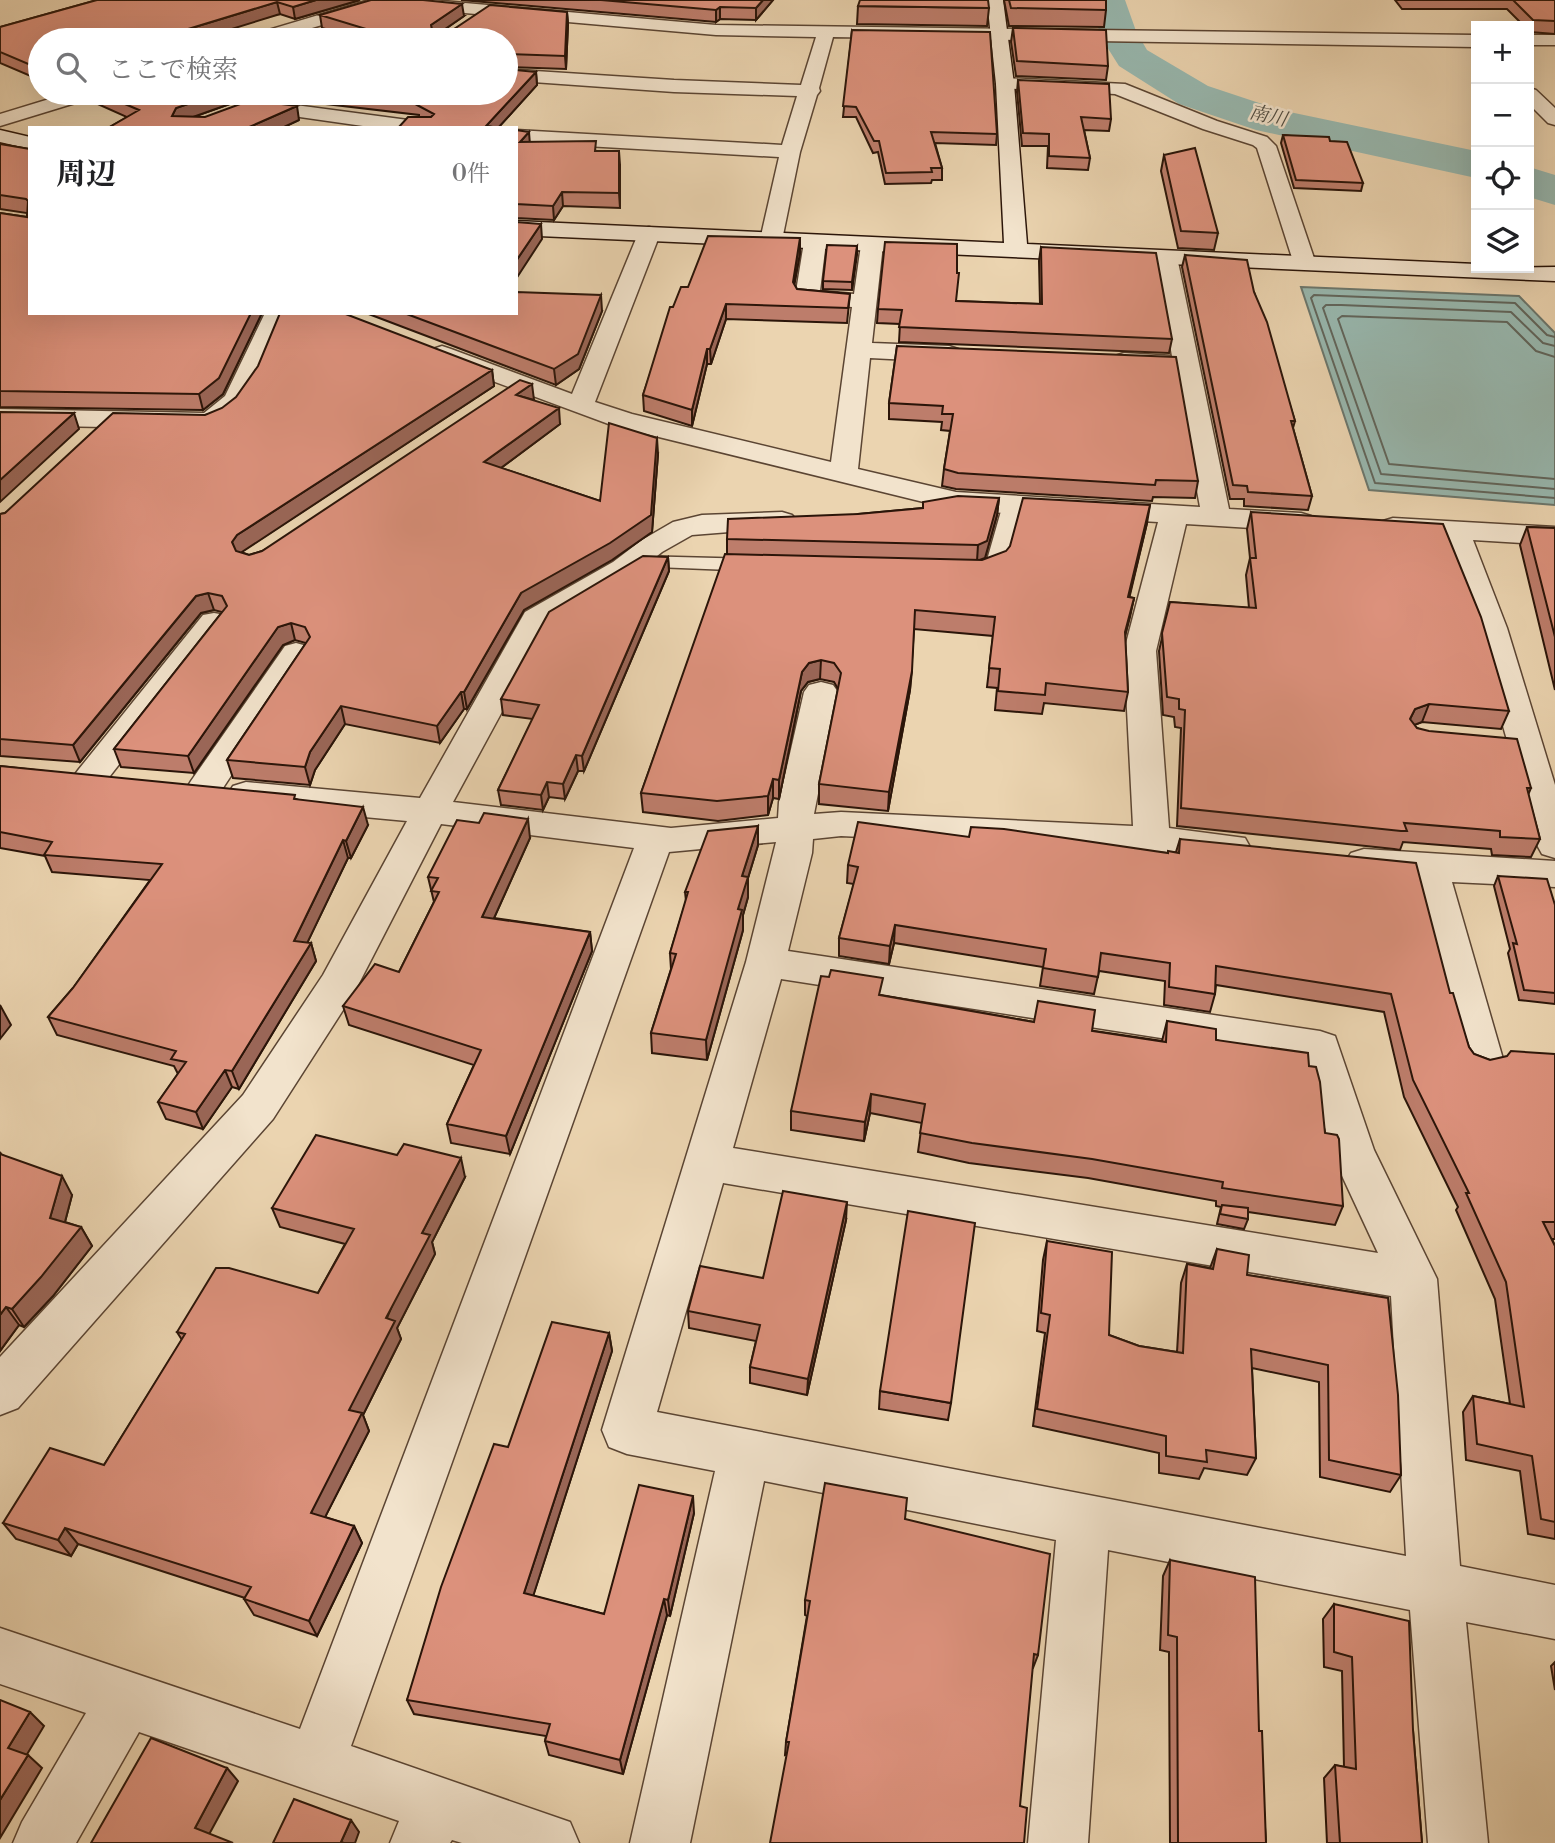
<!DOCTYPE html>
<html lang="ja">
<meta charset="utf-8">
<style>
:root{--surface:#fff;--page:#f6f6f6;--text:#202124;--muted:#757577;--line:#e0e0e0}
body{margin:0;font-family:"Libre Bodoni","Noto Serif JP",serif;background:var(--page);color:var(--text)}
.controls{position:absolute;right:21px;top:21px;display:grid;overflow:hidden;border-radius:0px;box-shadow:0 7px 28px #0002}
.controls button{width:63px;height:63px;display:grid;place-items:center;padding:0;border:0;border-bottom:2px solid var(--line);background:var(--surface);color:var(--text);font:35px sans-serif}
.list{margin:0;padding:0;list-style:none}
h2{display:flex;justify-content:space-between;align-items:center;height:91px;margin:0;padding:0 28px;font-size:30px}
h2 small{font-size:23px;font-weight:400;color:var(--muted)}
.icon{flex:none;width:38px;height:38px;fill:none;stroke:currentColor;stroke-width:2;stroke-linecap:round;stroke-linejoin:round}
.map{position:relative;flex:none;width:1555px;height:1843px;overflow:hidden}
.search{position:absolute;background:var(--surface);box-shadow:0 7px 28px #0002;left:28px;top:28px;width:490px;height:77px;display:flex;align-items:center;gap:18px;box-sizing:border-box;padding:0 24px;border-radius:38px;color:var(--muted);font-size:26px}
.panel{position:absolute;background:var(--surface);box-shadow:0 7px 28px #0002;left:28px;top:126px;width:490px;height:189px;border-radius:0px}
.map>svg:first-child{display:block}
</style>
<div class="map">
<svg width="1555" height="1843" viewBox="0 0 1555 1843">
<rect width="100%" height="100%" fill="#ebd4b0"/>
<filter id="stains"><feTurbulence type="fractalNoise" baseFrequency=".00286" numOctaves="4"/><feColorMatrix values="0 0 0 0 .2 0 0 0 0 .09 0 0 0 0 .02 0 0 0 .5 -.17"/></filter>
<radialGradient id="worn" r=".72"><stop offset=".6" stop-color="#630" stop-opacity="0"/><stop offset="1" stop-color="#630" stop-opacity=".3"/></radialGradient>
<!-- water -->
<path fill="#98b8af" stroke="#6c776d" stroke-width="2" d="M1301,287L1519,296L1555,333V505L1369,490Z"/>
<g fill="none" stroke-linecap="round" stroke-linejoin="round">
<!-- shore -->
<path stroke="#62665c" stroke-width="2" d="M1555,337L1547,335L1515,303L1314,295L1311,298L1375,483L1555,498
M1555,346L1543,343L1511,312L1341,305H1326L1323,308L1381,474L1555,489
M1555,357L1536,351L1507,322L1342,316L1338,319L1389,464L1555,479"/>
<!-- river -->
<path fill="#98b8af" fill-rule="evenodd" d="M1089,0H1125L1136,31L1147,50L1208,86L1280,110L1476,151V178L1256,130L1179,104L1119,66L1102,39Z
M1529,167L1555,175V205L1529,197Z"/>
<!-- lane casing -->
<g stroke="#5b4533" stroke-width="3">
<path id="lane" d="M1012,499L1021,504L1006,563C998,572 978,578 966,575L963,571L966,567L987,560L1003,504Z
M638,556L755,559L765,565L755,571L631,566L628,562Z"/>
</g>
<!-- street casing -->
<g stroke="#5b4533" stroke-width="3">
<path id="street" d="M369,0H431L716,25L1474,35H1476V47L833,37L819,88L820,91L817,95L800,152L782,240L779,245H763L760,240L779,157L516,142V130L782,145L797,96L674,92L506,80V69L674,80L801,85L816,37L716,35L385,6L272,40H245L248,36Z
M1529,35H1555V45H1529Z
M1005,78L1125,84L1217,121L1267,137L1276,146L1316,264L1313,269H1297L1294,264L1257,148L1253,145L1203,129L1115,94L998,88L996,84Z
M1529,88L1536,90L1555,108V125L1548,123L1529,104Z
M69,93H97L95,97L0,126V114Z
M250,99L423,122L433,128H377L243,109L240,105L243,101Z
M649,227L657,229L660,234L595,402L632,414L831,462L852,307L799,303L795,298L804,242L807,237H823L826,242L820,291L854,294L861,245L864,240H880L883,245L872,343L949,346L958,349L962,354L958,359L949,362L870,358L858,469L956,492L1200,507L1175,371L1115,366L1111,361L1115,356L1124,353L1172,356L1155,257L1158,252H1174L1177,257L1229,509L1301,513L1311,516L1316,522L1311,528L1301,531L1186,524L1156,651L1169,828L1245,838L1250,847L1245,856L1232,860L1152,851L841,836L813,839L812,853L788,951L1320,1031L1335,1036L1374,1150L1437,1279L1460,1566L1555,1585V1639L1466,1622L1488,1843H1428L1410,1610L1108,1550L1088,1843H1028L1056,1540L764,1481L690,1843H630L715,1471L627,1454L609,1447L602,1430L746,962L776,842L669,852L351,1746L570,1822L579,1843H462L452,1840L450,1843H390L399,1821L139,1732L76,1843H13L22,1822L86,1713L0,1684V1628L300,1729L634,848L441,824L354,993L273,1119L18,1408L0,1415V1357L243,1095L323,975L407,821L246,806L233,802L228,794L233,786L246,782L420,798L525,612L613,562L642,540L673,522L702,515L782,512L792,515L797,521L792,527L692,535L662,552L635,574L549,625L453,802L671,828L778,818L779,802L804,692L809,685L821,682L833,685L838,692L814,814L841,812L1133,826L1124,651L1158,522L956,510L614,426L433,359L429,354L433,349L442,346L451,349L572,394L638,234L641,229ZM781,979L1303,1060L1330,1150L1378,1253L733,1148ZM723,1183L1391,1296L1406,1556L657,1412Z
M265,313H289C272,350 253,418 210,429L0,425V409L204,413L225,396Z
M1393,518L1555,527V545L1473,540L1507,628L1555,785V858L1542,854L1537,845L1475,628L1442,539L1383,533L1378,527L1383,521Z
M214,613L225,615L230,622L103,785L91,789L79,785L73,777L79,769L203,615Z
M296,643L307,646L312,653L217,797L204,801L191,797L186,789L191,781L285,646Z
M1364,849L1555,861V887L1452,882L1503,1059L1497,1071L1482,1075L1467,1071L1461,1059L1413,879L1351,871L1345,862L1351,853Z"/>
</g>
<!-- secondary casing -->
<g stroke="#2b1509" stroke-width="3">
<path id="secondary" d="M987,0H1003L1014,84L1027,244L1476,264V268L1555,267V281L516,235V221L1004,243L996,84Z
M0,130L30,137V149L0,142Z"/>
</g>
<!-- lane -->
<use href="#lane" fill="#f2e3cc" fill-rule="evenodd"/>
<!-- street -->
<use href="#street" fill="#f2e3cc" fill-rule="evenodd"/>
<!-- secondary -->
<use href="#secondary" fill="#f2e3cc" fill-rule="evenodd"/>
</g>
<!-- wall -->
<path fill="#bd7d6b" stroke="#2b1509" stroke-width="2" d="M97,0H360L295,19L280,14L40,40V80L0,63V27Z
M461,0H773L756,20L720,19L716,22Z
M1004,0H1106V10L1104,27L1009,26Z
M1395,0H1555V34L1530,32L1529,26H1524L1507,9H1402Z
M858,6L989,8L987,26L857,24Z
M567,12L568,24L566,69L506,67V40H364L322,28L320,15L464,16L444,30L454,29Z
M1013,28L1108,66L1106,80L1016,76L1011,42Z
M852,30L997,134L996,145L935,143L942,168V180H932L931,183L885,184L878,152L873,153L856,117H843Z
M536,72L537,85L498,128L419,117V115L309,102L307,93H506Z
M1018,80L1111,119L1109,131L1084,130L1090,158L1088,170L1047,168L1048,146H1022L1017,92Z
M89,93H254L255,95L193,117L299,120L282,128H108L127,117L91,101Z
M516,130L530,142L597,151L620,165V208L563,206L554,220L516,218Z
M1283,135L1330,141L1363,183L1361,191L1294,188L1281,143Z
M0,144L30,149V313H262L223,394L203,410L0,407V213L27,217V213L0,209Z
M1164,155L1218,233L1214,250L1178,248L1161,171Z
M857,246L852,290L823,289V281Z
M1041,247L1172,339L1169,353L899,342L900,324L877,323L878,309L956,301L1040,304L1039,261Z
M800,253L794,285L797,289L850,294L847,323L726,319L711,364H707L692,426L644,411L643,395L673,307L688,287Z
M1185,255L1254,292L1295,421L1293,428L1312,496L1308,510L1244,506V499H1230L1182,267Z
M602,311L579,369L556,385L366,313H516Z
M897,346L1198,481L1195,498L1153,497L1152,501L956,489L942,486L944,469L950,431L941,430L942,422L889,419V403Z
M492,370L494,386L241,552L249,555L262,551L534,400L560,424L501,468L600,501L658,454L652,532L612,560L524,610L467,709H464L440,743L345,724L315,770L310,785L233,778L227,760L306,643L295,640L283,645L194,773L121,767L114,749L222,612L214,610L201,613L80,762L0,756V514L5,513L205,415Z
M999,498L997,515L985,558L980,560L1147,523L1129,597L1134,598L1125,636L1128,692L1124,711L1044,703L1042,714L995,710L997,688L987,687L993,636L914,629L910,690L888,811L819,804V784L838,689L834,682L820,679L808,682L801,691L779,799L773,798L768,815L718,821L643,812L641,793L727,554V539L858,514L923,508Z
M1251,512L1509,711L1501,729L1422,722L1414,725L1417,728L1531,788L1528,795L1540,839L1531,857L1492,855L1491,849L1403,842L1400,850L1394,849L1177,826L1181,728L1175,727L1174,717L1163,715L1159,651L1170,602L1249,608L1246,575L1250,558L1247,529Z
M1527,527L1555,528V690L1520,545Z
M668,557L669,571L584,771H578L565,799L549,797L543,810L501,805L498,790L533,719L503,715L501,699Z
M0,766L296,799L368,825L351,858H348L307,943H311L316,961L239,1089L232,1087L203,1129L166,1119L158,1102L178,1074L174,1066L57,1035L48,1017L73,988L150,880L52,872L45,856L0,848Z
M479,823L530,838L494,918L590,932L592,951L510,1154L451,1143L447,1124L474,1065L349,1025L343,1006L399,972L434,902L428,877Z
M758,826V845L748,878V897L743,915V930L707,1060L652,1053L651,1033L671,969L670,953L686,901L685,892Z
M969,837L1167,853L1176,852L1180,839L1450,993L1469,1047L1474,1054L1490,1060L1555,1054V1239H1552L1555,1246V1539L1528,1534L1520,1471L1466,1460L1463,1412L1473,1396L1510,1404L1495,1299L1456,1210L1458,1207L1404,1097L1384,1012L1216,985L1215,994L1210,1012L1164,1005L1165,981L1099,971L1094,994L1040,986L1043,967L894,943L889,964L839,956V938L854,884L847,883L848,865Z
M1498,876L1555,905V1004L1519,1000L1508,953L1510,949L1494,886Z
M881,995L1034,1022L1162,1041L1167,1021L1216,1040L1309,1066L1343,1206L1335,1225L1248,1212V1219L1244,1229L1217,1224L1221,1207L1216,1206V1201L1088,1178L969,1163L918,1152L922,1123L870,1113L864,1141L791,1130V1111Z
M0,1152L1,1154L72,1195L65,1222L81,1227L92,1246L53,1296L24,1327L19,1325L0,1351Z
M465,1177L432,1242L435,1254L397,1328L401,1339L363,1415L369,1431L325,1517L354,1526L362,1543L317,1636L254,1615L244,1599L245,1598L78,1544L71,1556L16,1539L3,1523L104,1465L182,1340L177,1332L318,1293L345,1244L280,1227L272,1208Z
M846,1220L807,1395L750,1383V1367L756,1341L689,1328L688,1311L763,1278Z
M1047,1241L1109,1335L1139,1346L1177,1352L1181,1283L1187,1264L1210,1268L1217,1249L1247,1275L1388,1298L1401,1475L1390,1492L1320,1477L1319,1382L1252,1368L1256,1458L1247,1475L1204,1468L1199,1479L1159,1473V1453L1033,1426L1045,1333L1037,1331L1043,1260Z
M609,1333L612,1351L533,1596L604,1614L694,1513L670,1616L667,1615L623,1774L549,1755L545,1741L546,1736L414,1714L407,1700L508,1447Z
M880,1391L951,1403L948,1420L879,1409Z
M905,1519L1038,1655L1033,1668L785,1755L786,1742L807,1616L805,1615V1600Z
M1170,1560L1259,1731L1266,1843H1170L1169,1652L1160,1650L1163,1576Z
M1334,1604L1413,1730L1422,1843H1327L1324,1778L1335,1765L1344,1767L1342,1671L1324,1667L1323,1619Z
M1555,1662V1690L1551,1666Z"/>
<!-- shaded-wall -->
<path fill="#9a6657" stroke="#2b1509" stroke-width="2" d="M316,0H360L295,19L293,7Z
M763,0H773L756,20V8Z
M277,2L280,14L196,40H152Z
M462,4L464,16L432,38L431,25Z
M720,7V19L716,22V10Z
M567,12L568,24L566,69L565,56Z
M536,72L537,85L498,128L486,126Z
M220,93H254L255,95L179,122L172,116L176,108Z
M297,106L299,120L282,128H247Z
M529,132L530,145L520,142Z
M619,151L620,165V208L619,193Z
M562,192L563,206L554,220L553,206Z
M541,224L542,239L516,279V261Z
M800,238V253L792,298L793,282Z
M857,246V255L852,290V282Z
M601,295L602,311L579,369L556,385L554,369Z
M726,304V319L711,364L710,349Z
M251,313H262L223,394L203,410L199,394Z
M707,349V364L692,426V410Z
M492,370L494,386L242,552L237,559L232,542L237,535Z
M532,384L534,400L516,395Z
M559,408L560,424L486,479L484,462Z
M74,413L79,429L0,502V480Z
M657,438L658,454L652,532L612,560L524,610L467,709L464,692L521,593Z
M999,498L997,515L985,558L977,561L978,545Z
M1150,505L1147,523L1125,616L1128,597Z
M668,557L669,571L584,771L582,756Z
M208,593L214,610L201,613L80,762L73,745L196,596Z
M1134,598L1130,617L1121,651L1125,632Z
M291,623L295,640L283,645L194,773L188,756L278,627Z
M821,660L820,679L808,682L801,691L779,799V780L802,672L809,663Z
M912,671L910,690L888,811L889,792Z
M461,692L464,709L440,743L437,726Z
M1429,704L1422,722L1409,727L1410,719L1415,709Z
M341,706L345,724L315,770L310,785L305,767L310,752Z
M576,755L578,771L565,799L563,784Z
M773,779V798L768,815V796Z
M547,782L549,797L543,810L541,795Z
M363,807L368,825L351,858L346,841Z
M528,819L530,838L486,936L482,917Z
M758,826V845L748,878V897L743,915V930L707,1060L706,1040L738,909L742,876Z
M343,840L348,858L300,958L294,941Z
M895,925L894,943L889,964L890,946Z
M590,932L592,951L510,1154L506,1136Z
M311,943L316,961L239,1089L232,1071Z
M0,1005L11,1025L0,1039Z
M225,1070L232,1087L203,1129L196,1112Z
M871,1094L870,1113L864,1141L865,1122Z
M461,1158L465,1177L432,1242L435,1254L397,1328L401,1339L363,1415L369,1431L319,1529L311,1513L349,1410L422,1233Z
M62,1176L72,1195L61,1237L50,1218Z
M847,1202L846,1220L807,1395L808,1379Z
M81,1227L92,1246L53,1296L24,1327L12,1309Z
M6,1307L19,1325L0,1351V1315Z
M609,1333L612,1351L529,1609L524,1593Z
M693,1496L694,1513L670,1616L668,1600Z
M354,1526L362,1543L317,1636L309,1621Z
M65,1528L78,1544L71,1556L58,1540Z
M664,1599L667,1615L623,1774L620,1760Z
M30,1712L44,1726L23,1761L8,1748Z
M28,1755L42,1768L0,1838V1800Z
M227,1768L238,1781L206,1840L195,1828Z
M351,1820L359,1832L355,1843H342L341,1842Z"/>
<!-- building -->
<path fill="#dc917c" stroke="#2b1509" stroke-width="2" d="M97,0H316L293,7L277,2L152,40H40V69L0,52V27Z
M371,0H423L462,4L431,25L432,30L454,29L490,5L567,12L565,56L506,54V40H378L386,35L320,15Z
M601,0H763L756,8L720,7L716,10Z
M860,0H988L989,8L858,6Z
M1009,0H1106V10L1011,8Z
M1513,0H1555V21L1533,20Z
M1013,28L1106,30L1108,66L1017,61Z
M852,30L990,32L997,134L931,132L942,168H931L932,172L886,173L879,141H874L856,107L843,106Z
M506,69L536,72L486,126L500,128H398L408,117H431L434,114L417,105L421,102L344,93H506Z
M1018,80L1109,84L1111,119L1081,117L1090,158L1049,156V134L1023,133Z
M99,93H220L176,108L172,116L205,117L251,100L297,106L247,128H108L139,110Z
M516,130L529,132L520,142L596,141L595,151H619V193L562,192L553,206L516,204Z
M1283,135L1329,137L1330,141L1347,142L1363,183L1296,180Z
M0,144L30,149V313H251L219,378L199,394L0,391V213L27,217L28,201L26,199L0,195Z
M1195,148L1218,233L1181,231L1164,155Z
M516,222L541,224L516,261Z
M708,236L800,238L793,282L797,289L850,294L848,308L726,304L710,349H707L692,410L643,395L670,307H673L681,287H688Z
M885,242L957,244V273H959L956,301L1042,304L1041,247L1156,253L1172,339L899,327L902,310L878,309Z
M827,245L857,246L852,282L823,281Z
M1185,255L1247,260L1254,292L1267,322L1295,421H1291L1312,496L1248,492L1247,486L1233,485Z
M516,292L601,295L578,354L554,369L404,313H516Z
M280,313H343L492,370L237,535L232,542L236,551L249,555L262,551L520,380L532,384L516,395L559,408L484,462L600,501L609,423L657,438L651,515L610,543L521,593L464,692H461L437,726L341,706L310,752L305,767L227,760L310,637L305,627L291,623L278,627L188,756L114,749L227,606L222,596L208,593L196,596L73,745L0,739V514L5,513L113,413L205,415L222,408L236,397L258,366Z
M897,346L1176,357L1198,481L1156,480L1155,485L958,473L944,469L953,414H942L943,406L889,403Z
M0,412L74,413L0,480Z
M958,496L999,498L987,541L978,545L727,539L728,519L858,514L923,508V502Z
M1023,498L1150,505L1128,597L1134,598L1125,632L1128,692L1046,683L1045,695L998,691L1000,669L989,668L995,617L915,610L912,671L889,792L819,784L841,673L834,663L821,660L809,663L802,672L779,780L773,779L768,796L717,801L641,793L725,554L982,560L1006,551L1010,546Z
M1251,512L1443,524L1481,617L1509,711L1429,704L1415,709L1410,719L1417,728L1429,731L1517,739L1531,788H1527L1540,839L1500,837V831L1404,823L1407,831H1401L1181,808L1185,710L1179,709V699L1167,697L1162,633L1170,602L1256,608L1250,558H1256Z
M1527,527L1555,528V637Z
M643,556L668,557L582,756L576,755L563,784L547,782L541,795L498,790L539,705L501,699L549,612Z
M0,766L295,795L294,799L363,807L346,841L343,840L294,941L311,943L232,1071L225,1070L196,1112L158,1102L186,1062L171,1059L176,1051L48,1017L73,988L162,864L44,855L52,842L0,832Z
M484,813L528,819L482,917L590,932L506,1136L447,1124L481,1050L343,1006L375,964L399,972L439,892L431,891L438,878L428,877L457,820L479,823Z
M858,822L969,837L971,827L1004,829L1168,853V851L1179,853L1180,839L1416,863L1450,993H1453L1469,1047L1474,1054L1490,1060L1507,1056L1511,1051L1555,1054V1222H1543L1555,1246V1522L1541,1519L1532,1456L1477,1444L1473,1396L1524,1407L1506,1282L1466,1193H1469L1413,1080L1391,994L1216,966L1215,994L1169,987L1170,963L1101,953L1098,977L1043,968L1046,949L895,925L890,946L839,938L858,867L848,865Z
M758,826L742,876L748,877L738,909L742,910L706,1040L651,1033L676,954L670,953L688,892H685L708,831Z
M1498,876L1547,879L1555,905V993L1524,990L1513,943L1517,944Z
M831,970L883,978L879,995L1034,1022L1038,1001L1095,1010L1092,1031L1166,1042L1167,1021L1216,1029V1040L1308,1053L1309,1066L1316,1067L1320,1082L1325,1133L1337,1135L1339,1139L1343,1206L1222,1188L1223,1182L1092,1159L972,1143L920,1133L925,1104L871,1094L865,1122L791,1111L821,976L829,977Z
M316,1135L397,1155L404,1144L461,1158L422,1233L430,1235L386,1318L395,1321L349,1410L362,1413L311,1513L354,1526L309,1621L244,1599L251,1587L65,1528L58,1540L3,1523L50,1448L104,1465L185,1334L177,1332L216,1268H229L318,1293L354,1229L272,1208Z
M0,1154L62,1176L50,1218L81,1227L41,1277L12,1309L6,1307L0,1315Z
M783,1191L847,1202L808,1379L750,1367L760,1325L688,1311L700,1266L763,1278Z
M1222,1205L1248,1208V1219L1220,1214Z
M908,1211L975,1223L951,1403L880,1391Z
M1047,1241L1112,1252L1109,1335L1139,1346L1183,1353L1187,1264L1213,1269L1217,1249L1249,1255L1247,1275L1388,1298L1398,1395L1401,1475L1329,1460L1328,1365L1251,1349L1256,1458L1206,1450L1207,1462L1166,1456V1436L1037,1409L1050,1315L1041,1313Z
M552,1322L609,1333L524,1593L604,1614L639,1485L693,1496L668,1600L664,1599L620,1760L545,1741L550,1724L407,1700L441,1587L494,1444L508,1447Z
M825,1483L907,1498L905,1519L1050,1554L1038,1655L1034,1654L1020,1806L1027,1808L1024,1843H770L789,1742H786L810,1601L805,1600Z
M1170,1560L1255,1577L1259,1731H1262L1266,1843H1178L1177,1637L1168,1635Z
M1334,1604L1409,1621L1413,1730L1422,1843H1340L1335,1765L1356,1769L1352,1657L1334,1652Z
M0,1700L30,1712L8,1748L28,1755L0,1800Z
M151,1738L227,1768L195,1828L233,1843H91Z
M294,1799L351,1820L341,1842L344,1843H273Z"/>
<g text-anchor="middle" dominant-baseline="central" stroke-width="5" stroke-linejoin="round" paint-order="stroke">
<!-- far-water labels -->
<g font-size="19" font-style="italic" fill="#514e43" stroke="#f2e3cc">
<text transform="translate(1268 116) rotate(13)">南川</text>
</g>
</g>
<rect width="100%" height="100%" filter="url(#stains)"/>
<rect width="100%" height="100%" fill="url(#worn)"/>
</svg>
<div class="controls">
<button>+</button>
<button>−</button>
<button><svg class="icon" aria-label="locate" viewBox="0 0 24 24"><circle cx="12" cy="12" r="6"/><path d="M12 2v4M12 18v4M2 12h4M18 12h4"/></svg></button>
<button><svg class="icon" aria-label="layers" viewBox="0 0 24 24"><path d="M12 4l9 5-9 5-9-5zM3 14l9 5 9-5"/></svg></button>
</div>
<div class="search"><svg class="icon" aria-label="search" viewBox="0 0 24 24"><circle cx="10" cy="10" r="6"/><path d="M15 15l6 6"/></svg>ここで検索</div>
<section class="panel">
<h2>周辺<small>0件</small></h2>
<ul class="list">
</ul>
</section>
</div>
